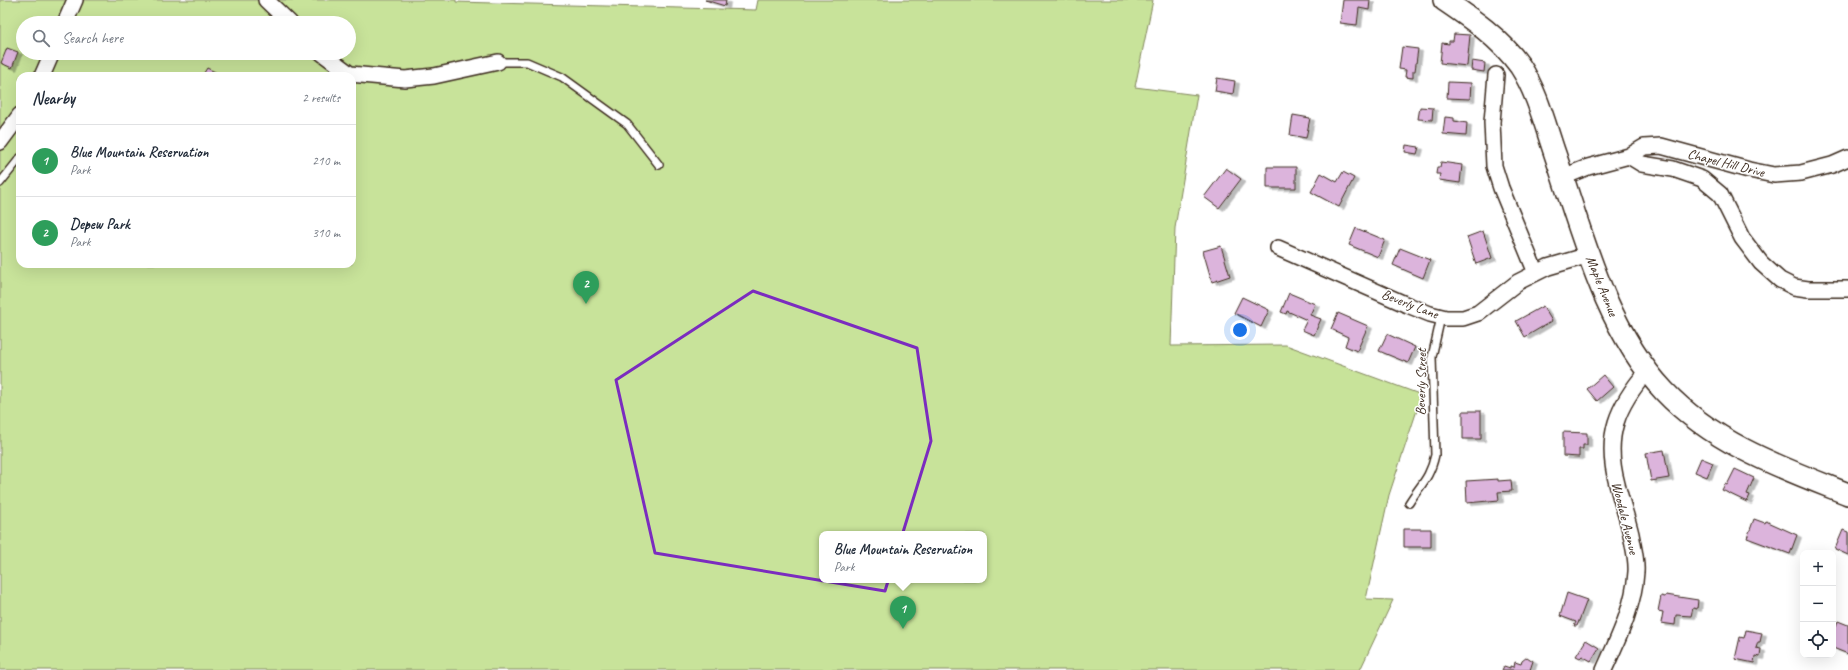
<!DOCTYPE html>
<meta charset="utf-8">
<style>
:root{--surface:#fff;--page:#f2f2f3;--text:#1f2937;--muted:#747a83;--line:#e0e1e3;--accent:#111827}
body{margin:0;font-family:Caveat,sans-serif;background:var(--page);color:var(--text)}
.controls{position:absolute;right:12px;bottom:12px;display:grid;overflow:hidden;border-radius:8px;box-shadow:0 4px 16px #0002}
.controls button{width:36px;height:36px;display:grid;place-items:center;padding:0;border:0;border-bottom:1px solid var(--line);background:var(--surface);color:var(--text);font:20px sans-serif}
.you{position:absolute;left:1240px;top:330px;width:14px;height:14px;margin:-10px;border:3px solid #fff;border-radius:50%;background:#1a73e8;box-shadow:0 0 0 6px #1a73e833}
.badge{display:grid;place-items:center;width:26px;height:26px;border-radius:50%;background:var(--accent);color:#fff;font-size:13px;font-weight:700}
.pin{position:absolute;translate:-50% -33px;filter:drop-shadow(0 1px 2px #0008)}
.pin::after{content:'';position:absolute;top:21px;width:14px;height:12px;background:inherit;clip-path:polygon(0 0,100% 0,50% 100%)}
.popup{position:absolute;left:819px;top:531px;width:168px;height:52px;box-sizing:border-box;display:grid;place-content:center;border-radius:8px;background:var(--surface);filter:drop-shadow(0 1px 3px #0005);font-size:13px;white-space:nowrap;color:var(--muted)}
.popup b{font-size:15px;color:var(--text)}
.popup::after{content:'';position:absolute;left:50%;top:100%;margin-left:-8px;border:8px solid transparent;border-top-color:var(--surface)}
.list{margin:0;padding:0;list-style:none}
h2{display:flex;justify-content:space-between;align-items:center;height:52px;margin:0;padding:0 16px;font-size:17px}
h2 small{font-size:13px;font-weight:400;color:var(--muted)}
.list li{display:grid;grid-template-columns:26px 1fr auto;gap:12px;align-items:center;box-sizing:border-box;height:72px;padding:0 16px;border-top:1px solid var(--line)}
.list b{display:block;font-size:15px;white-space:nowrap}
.list p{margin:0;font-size:13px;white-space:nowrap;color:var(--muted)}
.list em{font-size:13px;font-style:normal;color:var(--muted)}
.icon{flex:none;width:22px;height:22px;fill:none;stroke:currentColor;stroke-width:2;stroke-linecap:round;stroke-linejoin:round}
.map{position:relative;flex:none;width:1848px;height:670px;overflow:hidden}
.search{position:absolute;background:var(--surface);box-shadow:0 4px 16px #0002;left:16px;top:16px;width:340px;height:44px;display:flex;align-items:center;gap:10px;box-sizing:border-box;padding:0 14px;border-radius:22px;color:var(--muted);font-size:15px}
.panel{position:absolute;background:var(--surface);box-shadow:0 4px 16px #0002;left:16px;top:72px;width:340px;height:196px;border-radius:12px}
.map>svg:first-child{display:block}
</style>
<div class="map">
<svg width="1848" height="670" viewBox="0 0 1848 670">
<defs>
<filter id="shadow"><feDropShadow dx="4.5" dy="2.5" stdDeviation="0" flood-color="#0004"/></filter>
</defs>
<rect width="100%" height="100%" fill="#fff"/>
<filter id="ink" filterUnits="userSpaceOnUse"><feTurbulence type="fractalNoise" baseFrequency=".025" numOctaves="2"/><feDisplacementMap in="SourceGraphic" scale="8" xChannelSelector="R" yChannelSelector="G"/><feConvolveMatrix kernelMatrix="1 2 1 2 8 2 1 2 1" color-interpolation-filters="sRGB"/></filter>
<g filter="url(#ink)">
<!-- green -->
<path fill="#c8e39a" stroke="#82865c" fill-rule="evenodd" d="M0,0H456V2L756,10L758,0H1153L1135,87L1197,95L1175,228L1171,346L1286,345L1422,395L1389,495L1366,599L1393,600L1360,670H0ZM23,23H349V53H23ZM20,76H352V264H20ZM822,534H984V580H822Z"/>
<!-- building -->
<path fill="#dcb4dc" stroke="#3b2a1e" filter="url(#shadow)" d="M705,0H726L725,6Z
M1343,0H1370L1369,10L1359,8L1357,25L1340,23Z
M1454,34L1470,35L1467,66L1440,63L1442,43L1449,44V41H1453Z
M1402,47L1418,49L1415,71H1413V78L1405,77L1406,70L1399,69Z
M7,48L18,52L12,68L1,63Z
M1472,61L1485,63L1484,72L1471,70Z
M207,68L217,73L215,76H202Z
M1217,78L1235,81L1233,94L1215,91Z
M1448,82L1471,83L1470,99L1447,98Z
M1420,107L1433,108L1432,120L1418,119Z
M1293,115L1310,118L1306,138L1290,135Z
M1445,117L1454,118V121L1467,123L1466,136L1443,134Z
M1406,145L1419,147L1417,154L1405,152Z
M1441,162L1462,165L1460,183L1439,180L1440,174H1436L1437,167H1440Z
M1267,167H1296V188H1267Z
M1226,168L1241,179L1219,208L1204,197Z
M1343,172L1354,178L1339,207L1311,192L1321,173L1337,182Z
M1356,228L1385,240L1378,257L1349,245Z
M1483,231L1492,258L1476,264L1467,237Z
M1221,246L1230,276L1212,282L1203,251Z
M1400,248L1430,260L1423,278L1393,265Z
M1289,293L1315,304L1310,315L1321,319L1314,335L1302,330L1307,320L1287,311L1286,314L1281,312Z
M1242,297L1269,310L1261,327L1234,313Z
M1543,306L1552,321L1525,337L1516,321Z
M1338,313L1368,326L1357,351L1345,346L1348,337L1331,329Z
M1387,334L1415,347L1408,363L1379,351Z
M1603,375L1613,387L1597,401L1587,389Z
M1463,411H1481V439H1463Z
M1563,432L1587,433V445H1583V449H1579V457L1563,456Z
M1664,450L1669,478L1651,481L1646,453Z
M1701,458L1713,463L1707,477L1695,472Z
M1735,469L1754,478L1747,494L1750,495L1747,502L1722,490L1725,484L1727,485Z
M1498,479V481L1511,480L1512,491L1498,492L1499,500L1467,503L1466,481Z
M1754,519L1765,523L1766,521L1797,535L1790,554L1747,538Z
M1404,529H1431V547H1404Z
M1843,530L1848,532V555L1835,549Z
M1567,593L1587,600L1577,626H1574L1576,622L1560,616Z
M1666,595L1698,600L1697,609L1693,608L1691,616L1676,615L1675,625L1661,623L1663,612L1658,611L1661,596L1665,597Z
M1838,621L1848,625V654L1833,648V625L1836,626Z
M1746,630L1762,633L1760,642H1758L1756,648L1761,649L1760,657L1755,656L1754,663L1735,659L1740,637L1744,638Z
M1586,640L1599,648L1591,661L1582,656L1580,658L1576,656Z
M1527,657L1533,661L1530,670H1502L1504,666L1510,668V666L1514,667L1515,662L1521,664L1522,661Z"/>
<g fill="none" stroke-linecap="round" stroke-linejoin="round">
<!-- lane casing -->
<g stroke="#3b2a1e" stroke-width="10">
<path id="lane" d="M498,62H527L562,77L627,124L659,165
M0,183L20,158
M1409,503C1421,484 1430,478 1435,455L1432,357L1441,317"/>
</g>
<!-- street casing -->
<g stroke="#3b2a1e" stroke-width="18">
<path id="street" d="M266,0L290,23
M65,23L75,0
M322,53L350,74L405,79L434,76L498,62
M1496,75L1492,122L1494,166L1501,188L1536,273
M42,76L52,53
M0,142L20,115
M1629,156L1642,164L1673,169L1702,179L1720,194L1742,238L1761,263L1780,280L1794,287L1808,289H1848
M1563,177L1588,167L1629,156L1644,147L1661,146L1749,170L1774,175L1801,173L1832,165L1848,158
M1278,248L1405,304L1430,314L1446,318H1463L1478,313L1518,282L1548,267L1589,255
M1604,670C1618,639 1634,607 1636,572C1637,559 1633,546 1631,534C1627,517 1621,501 1617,484C1604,436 1617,406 1648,370"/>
</g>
<!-- secondary casing -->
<g stroke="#3b2a1e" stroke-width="24">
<path id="secondary" d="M1444,0C1472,19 1500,38 1520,66C1537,92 1545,125 1555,154C1582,233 1605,328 1664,391C1714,444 1782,468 1848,494"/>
</g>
<!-- lane -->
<use href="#lane" stroke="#fff" stroke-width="7"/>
<!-- street -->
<use href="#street" stroke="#fff" stroke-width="15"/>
<!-- secondary -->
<use href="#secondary" stroke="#fff" stroke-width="21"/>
</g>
</g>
<!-- marked area -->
<path fill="none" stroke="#7b2cbf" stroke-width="3" stroke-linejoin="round" d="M753,291L917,348L931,441L885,591L655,553L616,380Z"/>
<g text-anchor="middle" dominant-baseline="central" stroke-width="3" stroke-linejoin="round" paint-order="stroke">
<!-- street labels -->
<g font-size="14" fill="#3b2a1e" stroke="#fff">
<text transform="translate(1726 163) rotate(14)">Chapel Hill Drive</text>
<text transform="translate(1602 286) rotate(68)">Maple Avenue</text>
<text transform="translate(1410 304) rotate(21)">Beverly Lane</text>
<text transform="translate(1421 382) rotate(-89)">Beverly Street</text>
<text transform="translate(1625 518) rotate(76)">Woodale Avenue</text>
</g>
</g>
</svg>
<div class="controls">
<button>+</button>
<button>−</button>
<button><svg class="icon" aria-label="locate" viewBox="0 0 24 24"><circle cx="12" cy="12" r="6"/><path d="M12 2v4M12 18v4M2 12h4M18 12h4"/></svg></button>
</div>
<div class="you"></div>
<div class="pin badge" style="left:903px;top:629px;background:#2e9e5b">1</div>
<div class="popup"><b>Blue Mountain Reservation</b>Park</div>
<div class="pin badge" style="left:586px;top:304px;background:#2e9e5b">2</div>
<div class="search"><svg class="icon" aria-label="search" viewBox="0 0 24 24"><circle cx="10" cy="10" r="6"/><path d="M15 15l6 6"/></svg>Search here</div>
<section class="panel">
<h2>Nearby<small>2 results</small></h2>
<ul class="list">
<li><span class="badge" style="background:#2e9e5b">1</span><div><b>Blue Mountain Reservation</b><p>Park</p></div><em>210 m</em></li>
<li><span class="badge" style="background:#2e9e5b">2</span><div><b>Depew Park</b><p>Park</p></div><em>310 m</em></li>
</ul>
</section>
</div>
